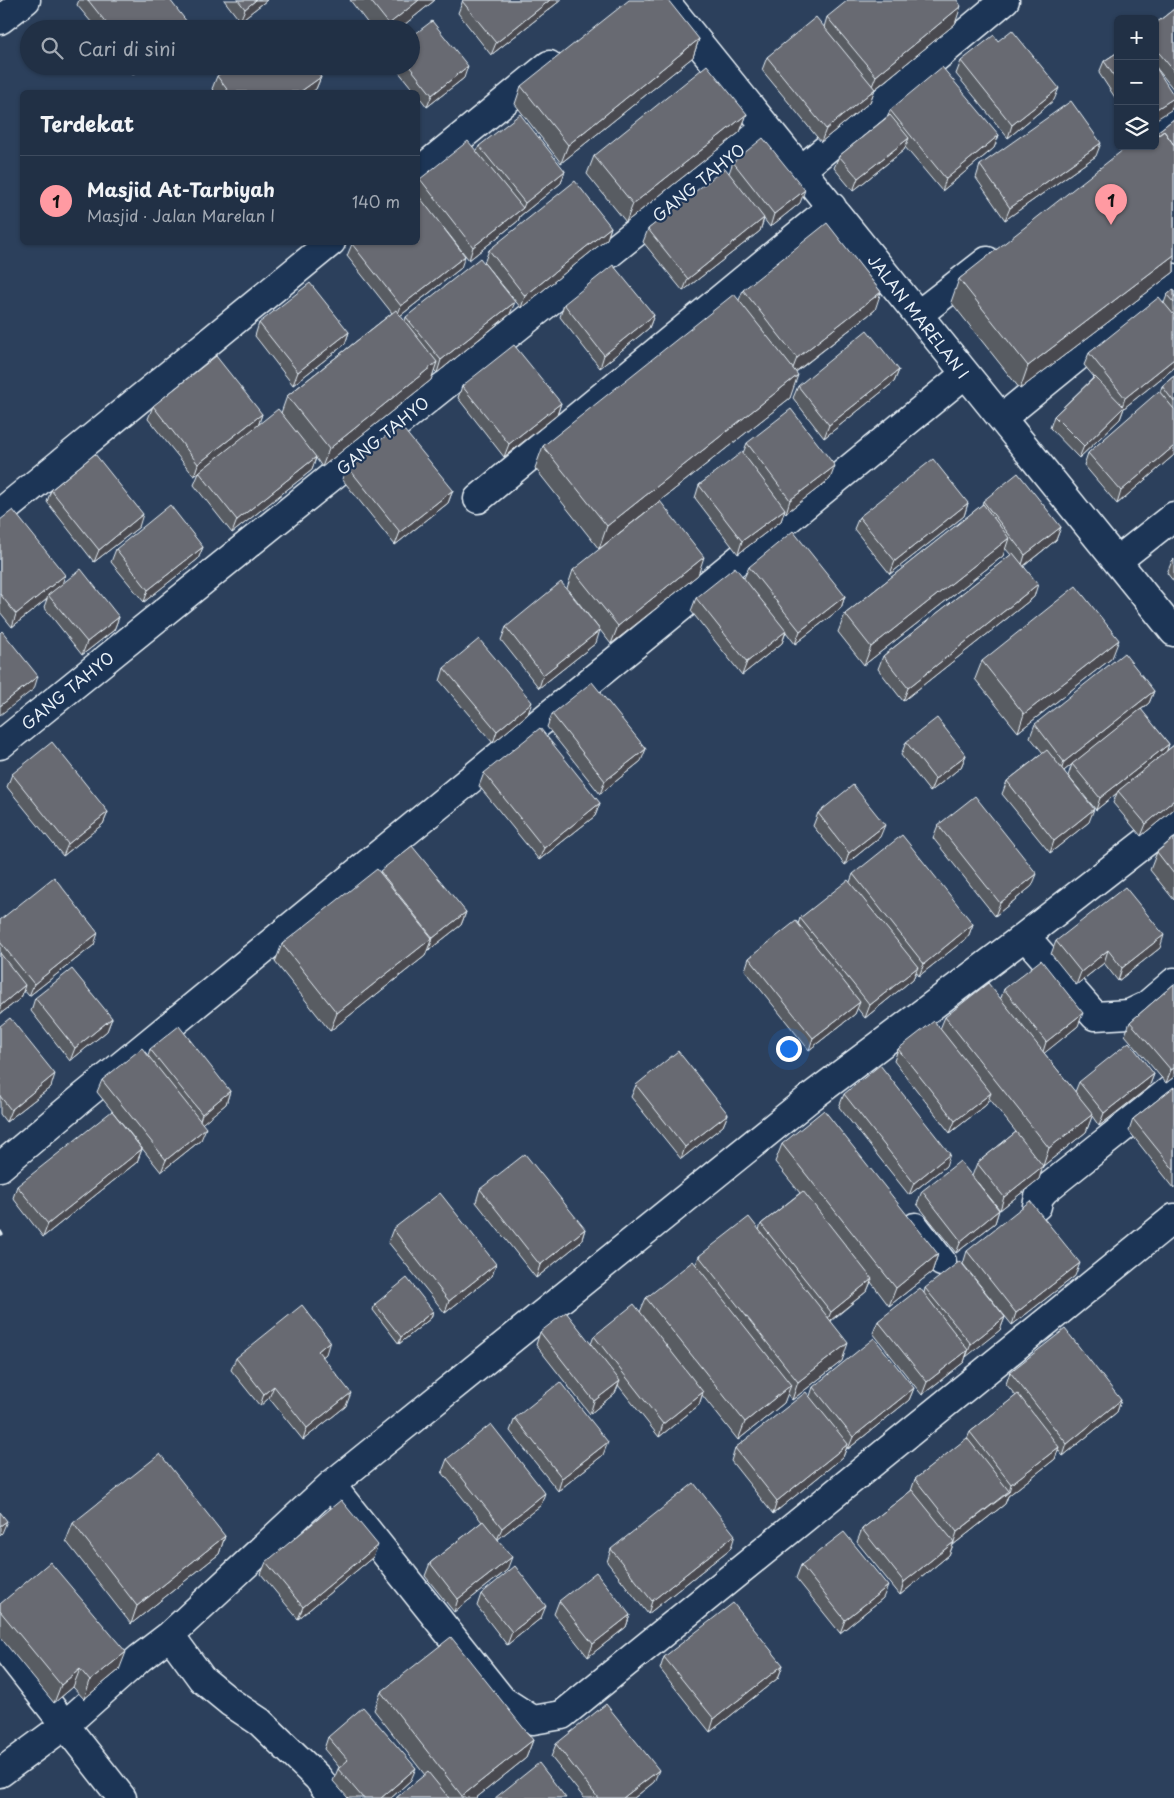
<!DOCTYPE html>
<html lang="id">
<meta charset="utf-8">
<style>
:root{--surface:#213045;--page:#29384c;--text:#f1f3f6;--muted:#a2a9b3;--line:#3e4b5e;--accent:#ff9aa2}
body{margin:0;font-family:"Playpen Sans",sans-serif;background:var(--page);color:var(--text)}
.controls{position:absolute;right:15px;top:15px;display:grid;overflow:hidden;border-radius:8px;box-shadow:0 1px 4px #0004}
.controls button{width:45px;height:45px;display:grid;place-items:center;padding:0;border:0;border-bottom:1px solid var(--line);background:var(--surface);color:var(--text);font:25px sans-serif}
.you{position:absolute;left:788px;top:1048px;width:18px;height:18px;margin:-12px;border:4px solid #fff;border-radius:50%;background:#1a73e8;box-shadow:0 0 0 8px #1a73e833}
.badge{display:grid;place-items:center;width:32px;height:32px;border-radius:50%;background:var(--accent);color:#111;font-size:16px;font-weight:700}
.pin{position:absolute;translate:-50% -41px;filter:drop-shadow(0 1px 2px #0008)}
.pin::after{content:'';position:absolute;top:26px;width:18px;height:15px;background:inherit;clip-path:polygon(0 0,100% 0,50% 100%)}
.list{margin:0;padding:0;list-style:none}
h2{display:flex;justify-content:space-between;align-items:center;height:65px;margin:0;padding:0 20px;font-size:21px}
h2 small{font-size:16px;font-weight:400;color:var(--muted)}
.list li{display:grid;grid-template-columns:32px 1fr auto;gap:15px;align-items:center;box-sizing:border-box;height:90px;padding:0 20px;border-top:1px solid var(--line)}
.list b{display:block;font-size:19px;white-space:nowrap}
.list p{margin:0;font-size:16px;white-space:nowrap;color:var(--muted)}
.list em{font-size:16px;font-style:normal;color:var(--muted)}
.icon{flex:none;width:28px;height:28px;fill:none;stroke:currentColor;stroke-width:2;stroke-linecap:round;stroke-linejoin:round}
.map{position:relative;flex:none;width:1174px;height:1798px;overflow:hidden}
.search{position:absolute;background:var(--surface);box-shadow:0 1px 4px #0004;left:20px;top:20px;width:400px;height:55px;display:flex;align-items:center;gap:12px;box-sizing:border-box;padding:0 18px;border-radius:28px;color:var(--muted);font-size:19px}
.panel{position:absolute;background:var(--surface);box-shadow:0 1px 4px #0004;left:20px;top:90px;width:400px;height:155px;border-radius:8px}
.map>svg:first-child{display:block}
</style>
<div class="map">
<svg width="1174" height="1798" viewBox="0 0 1174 1798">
<rect width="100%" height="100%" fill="#2c405c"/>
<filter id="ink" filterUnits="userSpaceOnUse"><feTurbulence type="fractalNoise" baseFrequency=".02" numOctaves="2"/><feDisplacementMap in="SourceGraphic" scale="10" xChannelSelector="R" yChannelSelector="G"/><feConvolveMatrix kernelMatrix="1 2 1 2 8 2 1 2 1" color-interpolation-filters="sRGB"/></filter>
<g filter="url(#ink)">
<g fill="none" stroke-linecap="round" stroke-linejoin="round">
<!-- minor casing -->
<g stroke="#e8f1f8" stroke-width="31">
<path id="minor" d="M664,0L1174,632
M0,20L26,0
M1155,131L1174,117
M801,170L1005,0
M418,172L549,65
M919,314L987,261
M1002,418L1174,278
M478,499L832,207
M0,513L331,242
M1117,561L1174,516
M0,745L409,414L766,128
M1025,936L1095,1016L1129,1014L1146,1006L1174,982
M0,1167L83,1097L965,374
M1037,1206L1039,1197L1045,1190L1174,1087
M915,1227L942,1262
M331,1485L811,1097L1025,936L1174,820
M170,1635L202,1679L230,1702L260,1722L318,1778L333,1798
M0,1642L122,1798
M0,1773L65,1725L140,1658L170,1635L331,1485L502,1700L533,1720L562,1715L1174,1218"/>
</g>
<!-- path -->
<path stroke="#e8f1f8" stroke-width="3" stroke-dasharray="5 4" stroke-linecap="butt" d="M0,1231L4,1238"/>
<!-- minor -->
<use href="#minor" stroke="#1d3557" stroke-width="28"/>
</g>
<!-- wall -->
<path fill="#595b62" stroke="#e8f1f8" d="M79,0H170L184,29H97L77,5Z
M224,0H267L240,21Z
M350,0H435L399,29H372Z
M463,0H561L491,55L458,13Z
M1174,9V90L1155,66V24Z
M827,17L955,24L875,89L870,102L821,142L762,70L767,57L824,27Z
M699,39L693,57L561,163L515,104L521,86Z
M1118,52V102L1099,73L1104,61Z
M961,61L1054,100L1008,138L956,74Z
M127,66H143L133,74Z
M394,66H411L464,78L427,107L418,95V92H415Z
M217,76L321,77L316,89L312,92H215L212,89Z
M890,110L999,135L994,148L942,191L905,147L904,150L853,191L834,168L839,156L888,116Z
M747,114L740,132L626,222L587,174L594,156Z
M1174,119V272L1020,389L951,302L959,279L1140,148L1155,137L1157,132Z
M479,146L565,171L561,183L520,216L518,221L469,260L443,227L461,268L400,316L405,321L406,317L510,314L437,373L434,370L431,380L322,467L316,458L312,470L232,533L194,485L199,473L194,476L148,419L153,406L262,414L258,425L281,413L287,396L392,313L347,256L352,244L418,242V185L420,179L477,151Z
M1096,156L1005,220L976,178L980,165Z
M733,162L800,203L770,227L764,219L760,231L683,291L643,242L648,229L729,173Z
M611,227L607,239L521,308L484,263L489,250Z
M1174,289V368L1124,408L1120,419L1079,458L1050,428L1054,416L1094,377L1084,365L1089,353L1164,303L1167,295Z
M743,290L875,310L796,372L790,398L599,549L535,468L543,446L739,300Z
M564,304L654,315L649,328L600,368L560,317Z
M259,323L349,332L345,344L293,385L255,336Z
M899,370L894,382L824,438L793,398L798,386Z
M1174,376V455L1117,504L1084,465L1088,453L1160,392L1162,386Z
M462,386L561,403L557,415L504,457L458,398Z
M747,443L830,479L786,513L784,511L781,521L738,554L695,498L699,485L743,453Z
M347,466L453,490L448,503L395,545L342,479Z
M51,490L139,527L94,562L47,502Z
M983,501L1061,527L1056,540L1024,566L1034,597L903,701L878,669L883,656L1011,555L1005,548L1003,556L864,665L838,632L845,614L982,505Z
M968,503L964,516L890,574L854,529L859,517Z
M0,520L62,584L119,617L114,630L82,655L44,607L47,599L12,627L0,612Z
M203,547L198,559L144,602L111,562L116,549Z
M1174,559V582L1167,573L1172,561Z
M749,567L845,596L841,608L795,644L786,632L782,643L742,675L691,611L696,598L744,578Z
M573,570L698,575L611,644L567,588Z
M506,627L596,643L539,688L501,640Z
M1112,658L1018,732L975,679L982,661Z
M444,668L528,714L493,743L440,681Z
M1154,691L1149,703L1141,710L1169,744L1166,751L1174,745V809L1141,836L1113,803L1117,793L1096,810L1068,776L1072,764L1064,771L1089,822L1050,853L1002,794L1007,781L1043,753L1030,737L1035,724Z
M552,714L641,761L600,794L547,727Z
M906,742L966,755L961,767L930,792L901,755Z
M484,773L600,803L595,816L539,860L479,786Z
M12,774L108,812L103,824L63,856L7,787Z
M818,813L880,837L845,865L813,826Z
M938,825L1032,886L995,916L933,838Z
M1174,838V900L1150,870L1157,852Z
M380,872L466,912L461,925L429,950L428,949L425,956L330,1031L275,962L282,944Z
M853,874L973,924L968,937L919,976L916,972L913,979L865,1018L857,1008L855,1014L809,1050L745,970L749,958L798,924L800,918L850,882Z
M0,920L94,945L29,996L24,990L21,998L0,1014Z
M1056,941L1160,948L1118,981L1104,963L1076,985L1051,954Z
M1174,984V1077L1166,1083L1125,1035L1130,1022Z
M1004,989L1078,1026L1044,1053L1075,1092L1079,1082L1154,1074L1149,1087L1099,1126L1092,1116L1086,1132L1043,1166L1039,1179L1000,1210L977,1182L999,1210L995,1223L956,1253L917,1204L922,1191L972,1176L977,1163L1016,1132L989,1098L986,1105L950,1133L894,1061L898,1049L940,1029L945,1017L1001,998Z
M35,998L112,1018L107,1031L70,1061L31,1011Z
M0,1026L51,1087L6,1122L0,1114Z
M150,1049L230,1091L226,1104L202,1123L201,1140L161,1172L97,1092L102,1080L148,1055Z
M636,1085L728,1114L723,1126L681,1159L631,1097Z
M1174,1087V1188L1129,1131L1133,1119Z
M844,1094L946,1166L909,1195L839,1107Z
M782,1144L938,1254L932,1272L889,1306L871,1282L867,1291L831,1321L842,1361L792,1400L787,1394L784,1403L738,1440L702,1395L699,1405L659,1437L618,1385L615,1393L590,1414L536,1345L540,1332L591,1344L594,1336L640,1312L646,1298L696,1264L699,1256L759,1230L761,1224L800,1193L775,1162Z
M142,1149L137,1162L43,1237L13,1198L17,1186Z
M480,1189L585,1229L581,1242L536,1278L476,1202Z
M393,1229L496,1264L492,1276L445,1313L388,1242Z
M967,1251L1075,1276L1012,1325L963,1264Z
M925,1288L1005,1317L1000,1330L966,1356L964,1362L922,1395L873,1333L878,1321L924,1293Z
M375,1304L433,1311L431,1318L399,1344L373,1310Z
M326,1354L322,1357L346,1406L303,1440L269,1398L260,1406L231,1370L236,1358Z
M1010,1372L1121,1400L1117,1412L1063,1456L1058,1450L1055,1459L1008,1496L1005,1504L953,1545L949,1555L900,1595L857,1542L862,1529L911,1491L915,1479L967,1439L970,1432L1016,1396L1006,1384Z
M813,1387L914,1388L909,1400L848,1449L847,1447L843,1457L773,1514L731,1461L735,1448L810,1396Z
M515,1418L603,1455L558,1491L510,1431Z
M447,1459L541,1505L498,1539L507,1570L454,1612L425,1576L430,1563L482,1522L442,1472Z
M73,1523L225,1536L219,1554L131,1624L66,1541Z
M731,1548L648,1614L607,1562L611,1549Z
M373,1557L298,1619L261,1574L266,1562Z
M801,1565L883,1598L840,1633L796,1578Z
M481,1594L541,1618L507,1645L477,1606Z
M559,1601L630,1615L626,1627L588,1657L554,1614Z
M0,1604L119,1670L84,1699L73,1687L54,1703L0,1637Z
M664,1657L783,1665L778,1678L710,1732L660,1669Z
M381,1692L533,1740L526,1758L476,1798H396L425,1775L374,1710Z
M328,1737L411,1780L391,1798H348L333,1781L338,1769L339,1767L324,1749Z
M556,1744L654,1782L634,1798H584L551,1757Z"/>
<!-- shaded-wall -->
<path fill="#494a50" stroke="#e8f1f8" d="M256,0H267L240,21L245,9Z
M419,0H435L399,29H387L389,24Z
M550,0H561L491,55L496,43Z
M961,6L955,24L869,94L876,76Z
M187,22L184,29H178Z
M699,39L693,57L561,163L568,145Z
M136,66H143L133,74Z
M468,66L464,78L427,107L432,95Z
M321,77L316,89L312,92H300Z
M1059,88L1054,100L1008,138L1012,125Z
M875,89L870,102L821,142L826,129Z
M1174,98V101L1171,110L1155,120V110Z
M747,114L740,132L626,222L633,204Z
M999,135L994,148L942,191L946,179Z
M909,138L904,150L853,191L858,178Z
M1101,143L1096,156L1005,220L1010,208Z
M565,171L561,183L520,216L518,221L469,260L473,247L523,208L525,203Z
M805,190L800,203L770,227L774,214Z
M764,218L760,231L683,291L688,279Z
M611,227L607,239L521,308L525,296Z
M1174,255V272L1020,389L1028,366Z
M465,256L461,268L396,319L401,306Z
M881,292L875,310L790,376L797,358Z
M515,302L510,314L437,373L441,360Z
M654,315L649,328L600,368L604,355Z
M349,332L345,344L293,385L298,372Z
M1174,359V368L1124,408L1120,419L1079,458L1084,446L1121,410L1125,398Z
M437,362L431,380L322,467L329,449Z
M899,370L894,382L824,438L829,425Z
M798,375L790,398L599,549L607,526Z
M561,403L557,415L504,457L509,444Z
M262,414L258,426L194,476L198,464Z
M1174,446V455L1117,504L1121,491Z
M316,457L312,470L232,533L237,520Z
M835,466L830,479L786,513L790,500Z
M453,490L448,503L395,545L400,532Z
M968,503L964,516L890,574L895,561Z
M785,509L781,521L738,554L742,541Z
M143,514L139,527L94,562L99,550Z
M1061,527L1056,540L1021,568L1025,555Z
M1009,538L1003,556L864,665L871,647Z
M203,547L198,559L144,602L148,590Z
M704,557L698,575L611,644L618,626Z
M65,575L61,588L48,595L47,599L12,627L16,614Z
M1038,584L1034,597L903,701L908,688Z
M845,596L841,608L795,644L800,631Z
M119,617L114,630L82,655L87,642Z
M600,630L596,643L539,688L543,675Z
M786,631L782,643L742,675L747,662Z
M1119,640L1112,658L1018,732L1024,714Z
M38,676L34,689L0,715V706Z
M1154,691L1149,703L1060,774L1064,762Z
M532,702L528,714L493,743L497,731Z
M1169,744L1165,756L1118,791L1117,793L1096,810L1100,798Z
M646,749L641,761L600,794L605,781Z
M966,755L961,767L930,792L935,779Z
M1174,800V809L1141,836L1146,824Z
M600,803L595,816L539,860L544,848Z
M1094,809L1089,822L1050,853L1054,841Z
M108,812L103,824L63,856L68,844Z
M885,825L880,837L845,865L849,853Z
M1037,874L1032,886L995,916L1000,903Z
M466,912L461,925L429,950L433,938Z
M973,924L968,937L919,976L924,964Z
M98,933L94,945L29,996L34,984Z
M1164,935L1160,948L1118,981L1122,968Z
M432,938L425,956L330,1031L337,1013Z
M1108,950L1104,963L1076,985L1081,972Z
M918,967L913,979L865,1018L870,1005Z
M25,985L21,998L0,1014V1006Z
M860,1002L855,1014L809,1050L813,1038Z
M1083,1013L1078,1026L1042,1055L1046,1042Z
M112,1018L107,1031L70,1061L75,1048Z
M1174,1068V1077L1166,1083L1171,1070Z
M55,1074L51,1087L6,1122L11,1110Z
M1154,1074L1149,1087L1099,1126L1104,1113Z
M230,1091L226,1104L198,1127L202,1114Z
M991,1093L986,1105L950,1133L955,1121Z
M728,1114L723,1126L681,1159L685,1147Z
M1093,1114L1086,1132L1043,1166L1049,1148Z
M206,1128L201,1140L161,1172L166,1160Z
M142,1149L137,1162L43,1237L48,1224Z
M950,1154L946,1166L909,1195L914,1183Z
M1043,1166L1039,1179L1000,1210L1004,1197Z
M999,1210L995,1223L956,1253L961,1241Z
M585,1229L581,1242L536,1278L540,1265Z
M938,1254L932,1272L889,1306L896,1288Z
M1080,1263L1075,1276L1012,1325L1016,1313Z
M496,1264L492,1276L445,1313L449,1301Z
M872,1279L867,1291L826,1324L831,1312Z
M433,1311L431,1318L399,1344L401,1337Z
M1005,1317L1000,1330L966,1357L971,1344Z
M330,1341L326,1354L314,1364L318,1351Z
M848,1343L842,1361L792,1400L798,1382Z
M968,1350L964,1362L922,1395L927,1382Z
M620,1381L615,1393L590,1414L594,1401Z
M791,1385L784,1403L738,1440L745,1422Z
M274,1386L269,1398L260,1406L264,1394Z
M914,1388L909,1400L848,1449L853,1437Z
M703,1392L699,1405L659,1437L663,1424Z
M351,1393L346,1406L303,1440L307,1428Z
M1121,1400L1117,1412L1063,1456L1067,1444Z
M608,1442L603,1455L558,1491L562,1478Z
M848,1444L843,1457L773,1514L777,1501Z
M1059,1447L1055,1459L1008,1496L1005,1504L953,1545L957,1532L1009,1492L1011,1484Z
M545,1493L541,1505L497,1540L502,1528Z
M7,1521L2,1533L0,1535V1526Z
M735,1535L731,1548L648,1614L652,1601Z
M225,1536L219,1554L131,1624L137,1606Z
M954,1542L949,1555L900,1595L904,1582Z
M378,1545L373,1557L298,1619L303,1607Z
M512,1557L507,1570L454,1612L458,1599Z
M888,1586L883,1598L840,1633L845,1620Z
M546,1606L541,1618L507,1645L512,1632Z
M630,1615L626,1627L588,1657L593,1644Z
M126,1652L119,1670L84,1699L90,1681Z
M783,1665L778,1678L710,1732L714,1719Z
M80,1669L73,1687L54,1703L61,1685Z
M533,1740L526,1758L476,1798H462V1796Z
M416,1768L411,1780L391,1798H381Z
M659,1770L654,1782L634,1798H623Z"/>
<!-- building -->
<path fill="#686a72" stroke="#e8f1f8" d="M88,0H170L187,22L178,29H111Z
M238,0H256L245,9Z
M370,0H419L389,24Z
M463,0H550L496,43L462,1Z
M629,0H668L699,39L568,145L521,86Z
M848,0H957L961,6L876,76L827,17Z
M1174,9V71L1155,48V24Z
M816,17L875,89L826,129L767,57Z
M432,21L468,66L432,95L409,66H411V37Z
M1012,30L1059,88L1012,125L961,61L994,35L998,41Z
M1118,52V82L1104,61Z
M707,65L747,114L633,204L594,156Z
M230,66H312L321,77L300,92H229L217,76Z
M1155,66L1174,96V98L1155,110Z
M942,67L999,135L946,179L890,110Z
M1071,101L1101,143L1010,208L980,165Z
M520,114L565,171L525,203L479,146Z
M890,115L909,138L858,178L839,156Z
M1174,119V145L1164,131L1159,135L1157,132Z
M1164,131L1174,145V255L1028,366L959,279L1128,146H1139L1140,148L1143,146H1155V137Z
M763,138L805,190L774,214L733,162Z
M468,141L523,208L473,247L420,179Z
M725,168L764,218L688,279L648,229Z
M575,181L611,227L525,296L489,250Z
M418,195L465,256L401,306L352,244L353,242H418Z
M827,223L881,292L797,358L743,290Z
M480,258L515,302L441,360L406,317Z
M613,265L654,315L604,355L564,304Z
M310,283L349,332L298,372L259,323Z
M1174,289V303L1167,295Z
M734,294L798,375L607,526L543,446Z
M1159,297L1174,315V359L1125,398L1089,353Z
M396,310L437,362L329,449L287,396Z
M867,330L899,370L829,425L798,386Z
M514,345L561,403L509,444L462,386Z
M216,356L262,414L198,464L153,406Z
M1174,376V402L1162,386Z
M1095,377L1124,407L1084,446L1054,416Z
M1159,391L1174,409V446L1121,491L1088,453Z
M278,409L316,457L237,520L199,472Z
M791,409L835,466L790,500L747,443Z
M400,425L453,490L400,532L347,466Z
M742,452L785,509L742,541L699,485Z
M95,454L143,514L99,550L51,490Z
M933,459L968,503L895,561L859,517Z
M1018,473L1061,527L1025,555L983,501Z
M660,501L704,557L618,626L573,570Z
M983,504L1009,538L871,647L845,614Z
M170,505L203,547L148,590L116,549Z
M13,510L65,575L16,614L0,594V520Z
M793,531L845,596L800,631L749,567Z
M1013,553L1038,584L908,688L883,656Z
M735,567L786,631L747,662L696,598Z
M81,569L119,617L87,642L48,595Z
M561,582L600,630L543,675L506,627Z
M1076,586L1119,640L1024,714L982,661Z
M2,631L38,676L0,706V633Z
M479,639L532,702L497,731L444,668Z
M1124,653L1154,691L1064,762L1035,724Z
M592,682L646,749L605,781L552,714Z
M1141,709L1169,744L1100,798L1072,764Z
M937,718L966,755L935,779L906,742Z
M540,728L600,803L544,848L484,773Z
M52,742L108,812L68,844L12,774Z
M1174,745V800L1146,824L1118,791Z
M1047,750L1094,809L1054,841L1007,781Z
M853,785L885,825L849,853L818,813Z
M975,796L1037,874L1000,903L938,825Z
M902,835L973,924L924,964L853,874Z
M1174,838V874L1157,852Z
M412,846L466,912L433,938L380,871Z
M377,869L432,938L337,1013L282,944Z
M54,877L98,933L34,984L0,942V920Z
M848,880L918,967L870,1005L800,918Z
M1125,887L1164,935L1122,968L1108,950L1081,972L1056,941Z
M796,921L860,1002L813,1038L749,958Z
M0,953L25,985L0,1006Z
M1041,960L1083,1013L1046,1042L1004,989Z
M72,969L112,1018L75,1048L35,998Z
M988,983L1093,1114L1049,1148L945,1017Z
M1174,984V1068L1171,1070L1130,1022Z
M10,1018L55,1074L11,1110L0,1096V1026Z
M934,1021L991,1093L955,1121L898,1049Z
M179,1026L230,1091L202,1114L150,1049Z
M1129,1042L1154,1074L1104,1113L1079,1082Z
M142,1048L206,1128L166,1160L102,1080Z
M678,1051L728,1114L685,1147L636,1085Z
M880,1065L950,1154L914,1183L844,1094Z
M1174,1087V1170L1133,1119Z
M824,1110L938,1254L896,1288L782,1144Z
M112,1111L142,1149L48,1224L17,1186Z
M1016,1132L1043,1166L1004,1197L977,1163Z
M525,1154L585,1229L540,1265L480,1189Z
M960,1161L999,1210L961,1241L922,1191Z
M803,1191L872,1279L831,1312L761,1224Z
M440,1193L496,1264L449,1301L393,1229Z
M1030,1201L1080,1263L1016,1313L967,1251Z
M749,1217L848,1343L798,1382L699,1256Z
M693,1261L791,1385L745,1422L646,1298Z
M960,1261L1005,1317L971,1344L925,1288Z
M407,1278L433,1311L401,1337L375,1304Z
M920,1288L968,1350L927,1382L878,1321Z
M634,1304L703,1392L663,1424L594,1336Z
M302,1305L330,1341L318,1351L351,1393L307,1428L274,1386L264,1394L236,1358Z
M566,1312L620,1381L594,1401L540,1332Z
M1065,1329L1121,1400L1067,1444L1010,1372Z
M874,1338L914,1388L853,1437L813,1387Z
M560,1382L608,1442L562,1478L515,1418Z
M806,1392L848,1444L777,1501L735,1448Z
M1018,1394L1059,1447L1011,1484L970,1432Z
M491,1424L545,1493L502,1528L447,1459Z
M967,1438L1009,1491L957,1532L915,1479Z
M160,1454L225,1536L137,1606L73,1523Z
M694,1483L735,1535L652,1601L611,1549Z
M912,1490L954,1542L904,1582L862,1529Z
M341,1500L378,1545L303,1607L266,1562Z
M0,1512L7,1521L0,1526Z
M483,1521L512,1557L458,1599L430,1563Z
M844,1532L888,1586L845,1620L801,1565Z
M50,1562L126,1652L90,1681L80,1669L61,1685L0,1611V1604Z
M515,1566L546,1606L512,1632L481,1594Z
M596,1572L630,1615L593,1644L559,1601Z
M733,1603L783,1665L714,1719L664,1657Z
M451,1637L533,1740L462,1796L381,1692Z
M606,1704L659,1770L623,1798H598L556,1744Z
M363,1707L416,1768L381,1798H363L338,1769L348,1760L328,1737Z
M539,1763L566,1798H495Z
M428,1772L449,1798H396Z"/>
</g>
<g text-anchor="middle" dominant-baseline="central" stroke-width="4.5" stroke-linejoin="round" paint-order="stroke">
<!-- street labels -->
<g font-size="16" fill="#e8f1f8" stroke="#1d3557">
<text transform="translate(698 182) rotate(-39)">GANG TAHYO</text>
<text transform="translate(919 316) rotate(52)">JALAN MARELAN I</text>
<text transform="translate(382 435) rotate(-39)">GANG TAHYO</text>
<text transform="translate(67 690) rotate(-39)">GANG TAHYO</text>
</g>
</g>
</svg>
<div class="controls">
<button>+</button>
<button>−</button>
<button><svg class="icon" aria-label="layers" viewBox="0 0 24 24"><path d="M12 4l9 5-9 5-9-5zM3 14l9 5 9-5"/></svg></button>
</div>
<div class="you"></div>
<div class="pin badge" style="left:1111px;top:225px">1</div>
<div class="search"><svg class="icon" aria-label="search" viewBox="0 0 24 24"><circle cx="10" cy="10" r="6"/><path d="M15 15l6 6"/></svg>Cari di sini</div>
<section class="panel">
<h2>Terdekat<small></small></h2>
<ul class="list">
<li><span class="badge">1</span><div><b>Masjid At-Tarbiyah</b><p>Masjid · Jalan Marelan I</p></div><em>140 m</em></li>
</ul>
</section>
</div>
